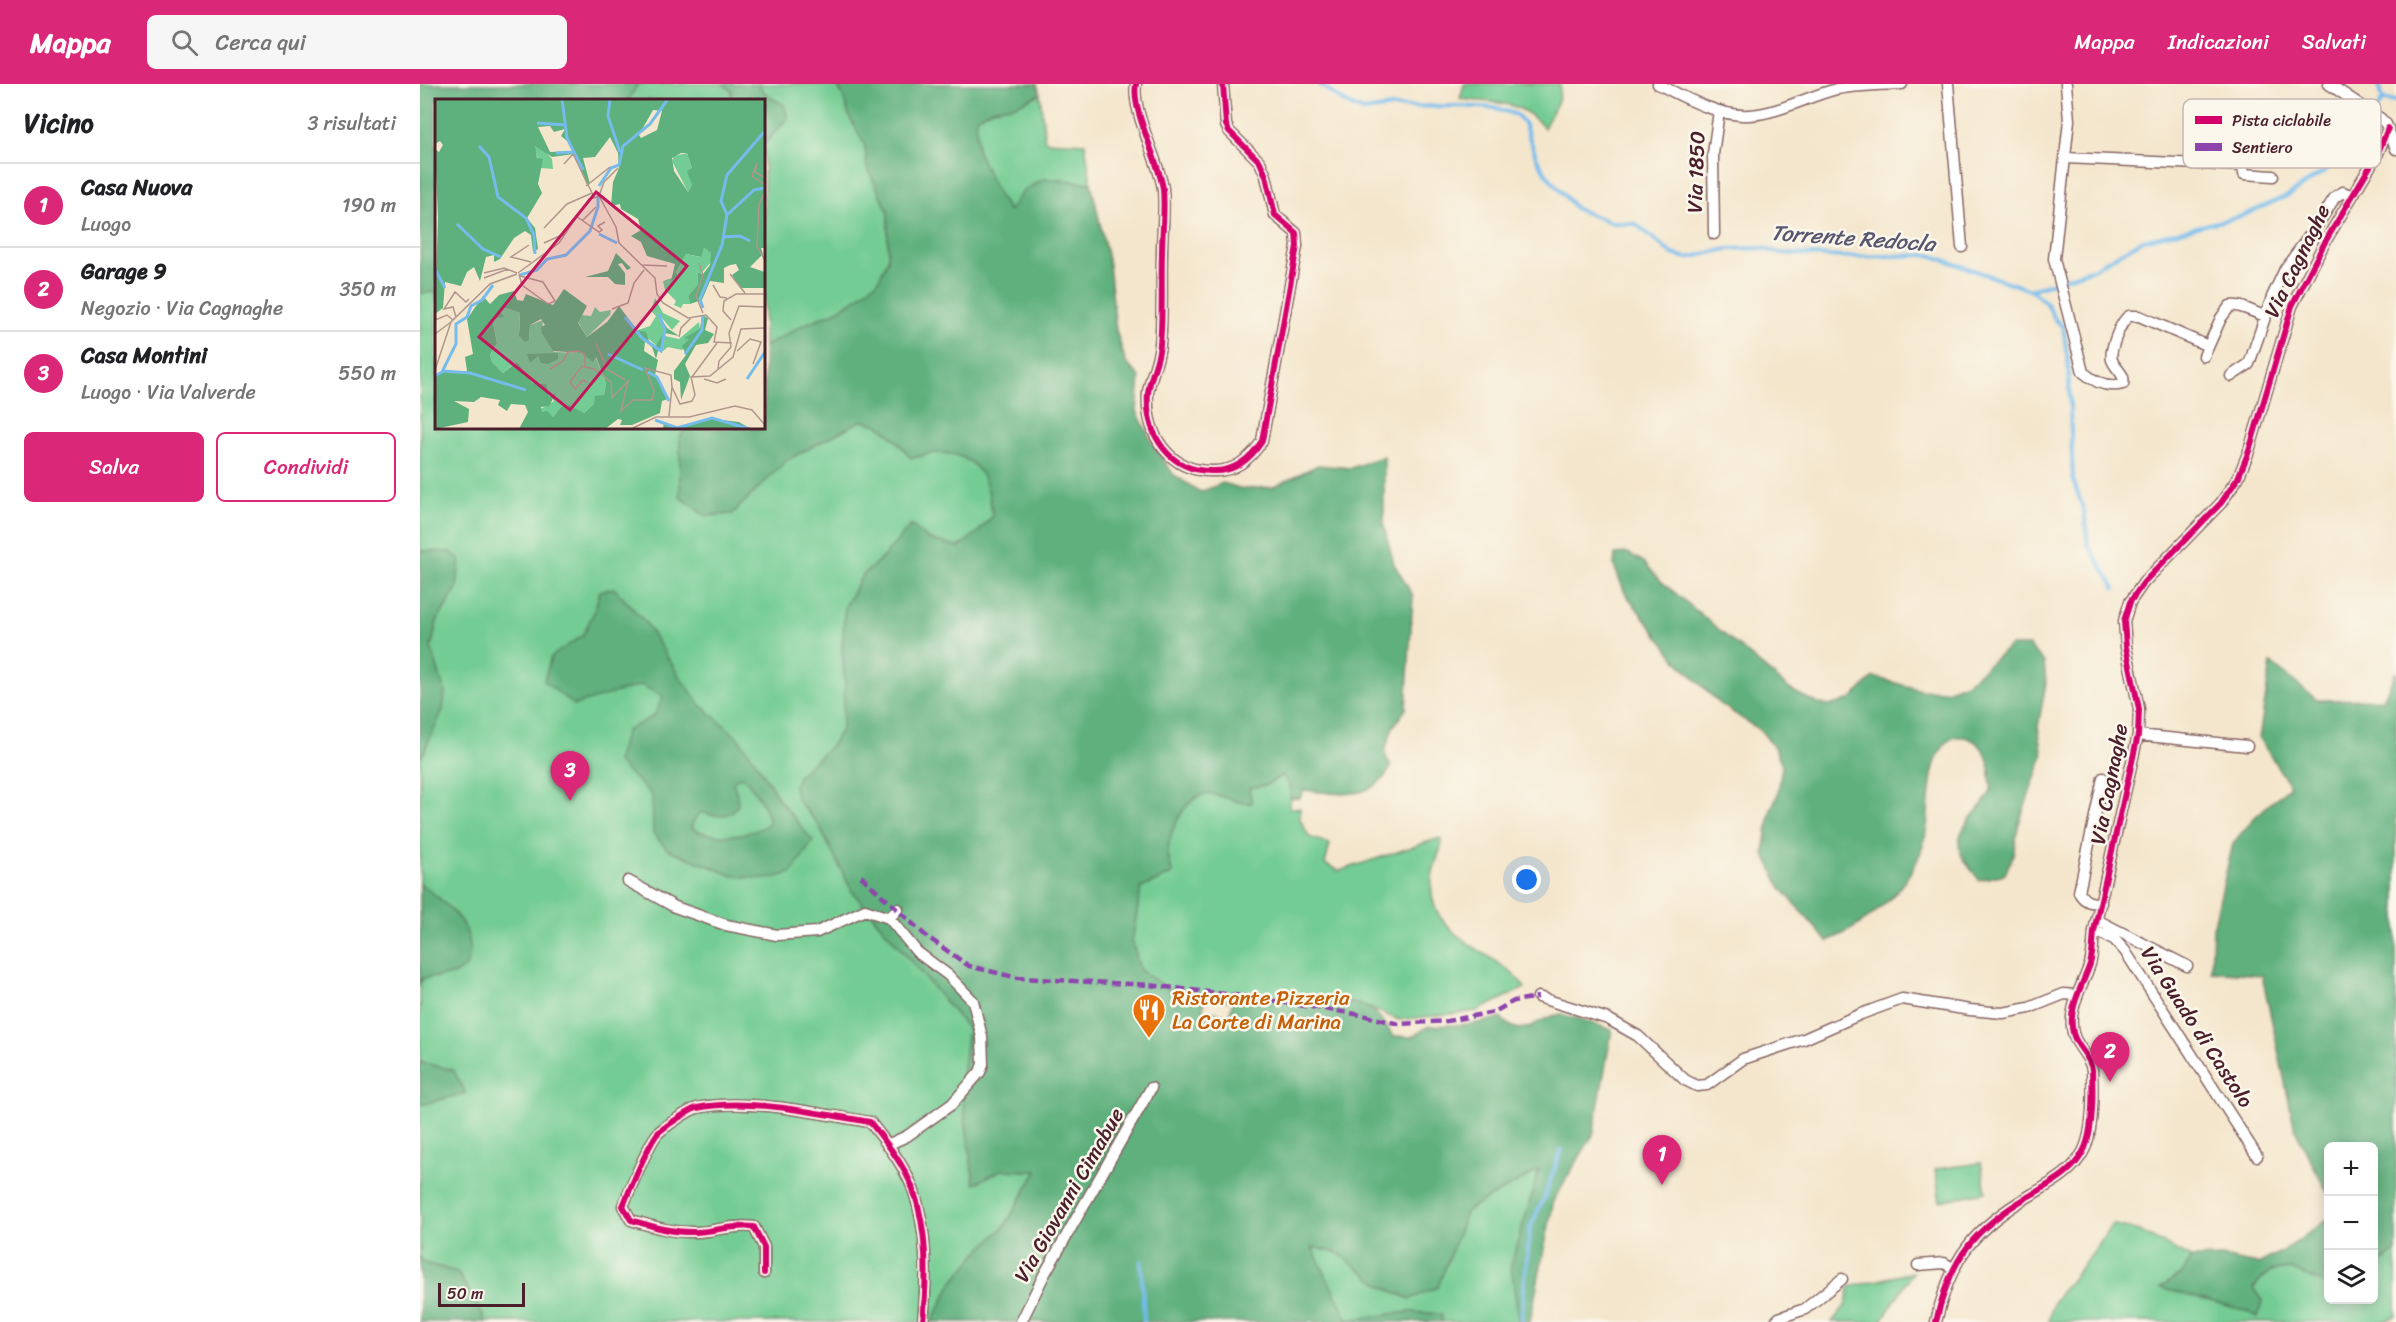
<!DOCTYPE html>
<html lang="it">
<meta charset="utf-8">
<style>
:root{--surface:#fff;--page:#f6f6f6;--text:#202124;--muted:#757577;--line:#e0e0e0;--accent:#db2777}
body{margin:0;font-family:Sriracha,sans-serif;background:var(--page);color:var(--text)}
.controls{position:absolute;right:18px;bottom:18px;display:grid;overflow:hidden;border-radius:9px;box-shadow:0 3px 15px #0003}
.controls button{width:54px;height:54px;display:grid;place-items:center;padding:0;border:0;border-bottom:2px solid var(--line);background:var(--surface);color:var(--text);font:30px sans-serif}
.scale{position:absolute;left:18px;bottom:15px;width:87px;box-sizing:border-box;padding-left:6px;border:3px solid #4a1f2b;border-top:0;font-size:16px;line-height:21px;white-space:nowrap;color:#4a1f2b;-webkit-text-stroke:4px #fbf7ec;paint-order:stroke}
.you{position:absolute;left:1107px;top:796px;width:21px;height:21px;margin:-15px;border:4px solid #fff;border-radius:50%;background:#1a73e8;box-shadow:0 0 0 9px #1a73e833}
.badge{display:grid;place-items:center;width:39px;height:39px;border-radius:50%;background:var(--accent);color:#fff;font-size:20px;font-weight:700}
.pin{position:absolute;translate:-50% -50px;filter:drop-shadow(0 2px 3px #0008)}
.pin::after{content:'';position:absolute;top:32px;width:21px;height:18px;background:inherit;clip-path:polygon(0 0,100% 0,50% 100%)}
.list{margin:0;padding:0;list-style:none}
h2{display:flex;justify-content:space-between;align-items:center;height:78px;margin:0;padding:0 24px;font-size:26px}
h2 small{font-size:20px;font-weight:400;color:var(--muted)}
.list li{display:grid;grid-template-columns:39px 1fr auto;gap:18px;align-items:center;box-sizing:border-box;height:84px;padding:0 24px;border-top:2px solid var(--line)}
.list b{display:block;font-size:22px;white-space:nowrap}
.list p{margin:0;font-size:20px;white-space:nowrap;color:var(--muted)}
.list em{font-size:20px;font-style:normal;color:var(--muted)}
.actions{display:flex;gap:12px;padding:18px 24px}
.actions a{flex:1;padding:14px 0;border:2px solid var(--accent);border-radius:9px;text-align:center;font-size:21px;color:var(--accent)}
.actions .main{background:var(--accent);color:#fff}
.icon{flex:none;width:33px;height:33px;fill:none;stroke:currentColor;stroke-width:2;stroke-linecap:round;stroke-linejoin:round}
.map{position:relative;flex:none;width:1976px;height:1238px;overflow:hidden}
header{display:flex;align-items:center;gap:36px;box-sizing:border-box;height:84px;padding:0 30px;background:var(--accent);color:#fff}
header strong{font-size:28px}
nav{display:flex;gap:33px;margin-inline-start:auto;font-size:21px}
.search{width:420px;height:54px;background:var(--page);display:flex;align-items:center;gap:15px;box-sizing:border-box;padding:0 21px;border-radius:9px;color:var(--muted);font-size:22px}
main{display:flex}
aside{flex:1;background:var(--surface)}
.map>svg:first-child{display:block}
</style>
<header>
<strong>Mappa</strong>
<div class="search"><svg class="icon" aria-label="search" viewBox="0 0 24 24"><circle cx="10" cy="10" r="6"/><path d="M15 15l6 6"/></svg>Cerca qui</div>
<nav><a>Mappa</a><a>Indicazioni</a><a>Salvati</a></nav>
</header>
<main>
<aside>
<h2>Vicino<small>3 risultati</small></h2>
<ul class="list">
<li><span class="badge">1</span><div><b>Casa Nuova</b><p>Luogo</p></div><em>190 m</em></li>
<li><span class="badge">2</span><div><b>Garage 9</b><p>Negozio · Via Cagnaghe</p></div><em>350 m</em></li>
<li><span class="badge">3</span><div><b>Casa Montini</b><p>Luogo · Via Valverde</p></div><em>550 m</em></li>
</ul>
<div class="actions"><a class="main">Salva</a><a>Condividi</a></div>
</aside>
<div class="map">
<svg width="1976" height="1238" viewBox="0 0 1976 1238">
<rect width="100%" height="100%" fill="#fbf7ec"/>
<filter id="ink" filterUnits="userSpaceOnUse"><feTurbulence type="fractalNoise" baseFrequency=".0167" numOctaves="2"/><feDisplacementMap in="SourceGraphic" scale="12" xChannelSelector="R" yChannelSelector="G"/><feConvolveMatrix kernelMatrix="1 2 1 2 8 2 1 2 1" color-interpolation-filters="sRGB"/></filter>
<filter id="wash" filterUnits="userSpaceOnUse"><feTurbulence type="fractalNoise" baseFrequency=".008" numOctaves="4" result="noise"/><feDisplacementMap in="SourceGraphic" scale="24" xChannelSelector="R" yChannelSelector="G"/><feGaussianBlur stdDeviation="1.35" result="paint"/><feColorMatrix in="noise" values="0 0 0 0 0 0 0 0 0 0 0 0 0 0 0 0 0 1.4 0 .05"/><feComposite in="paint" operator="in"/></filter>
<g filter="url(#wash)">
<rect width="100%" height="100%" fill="#f4e6cc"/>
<!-- green -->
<path fill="#73cc93" stroke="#5e765f" stroke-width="1.5" d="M218,0H303L312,7L310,16H208Z
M341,0H416L423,11L429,32L445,61L447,83L468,127V175L458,197L437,214L415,228L383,241L344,263V60L368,34L364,21L348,12L339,3Z
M1044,0H1141L1138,17L1124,44C1101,15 1074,19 1040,15Z
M620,10L625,57L665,59L671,99C627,95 617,86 589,127L578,111L557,66L556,34L572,25L596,21Z
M16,208V344H265L260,354L312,430L367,376L440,337C464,337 477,358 491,374C499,373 506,370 514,369C557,367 570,394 572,433L558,448L539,463L508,455L463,473L442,492L425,523L422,565L425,598L422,644L412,661L379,691L376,714L398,740L432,807L548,945L543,983V1018L554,1099L581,1086L617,1087L585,1142L558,1168L532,1199L512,1238H65L64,1232L37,1188L4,1179L0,1174V1021L45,1009L33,986L0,978V899L3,894L33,891L20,815L0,800V675L4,669L25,609L11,564L17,537L37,504L31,468L0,467V209Z
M863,691L871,703L870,724H880V735L889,753L910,760L905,780L919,787L1020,754L1022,759C1019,771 1013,783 1012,794C1004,856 1078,864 1105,904L1057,927L979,936L947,923L892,913L875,915L750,906L720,886L712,857L721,804L752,790C751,783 748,774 748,767C749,748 765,713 785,710C801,708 815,721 831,719L828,704L846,701Z
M1561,1079L1566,1108L1520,1117L1515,1085Z
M1120,1086L1091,1181L1099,1238H1022L1021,1230L988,1228L928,1236L891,1162L918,1168L963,1203L990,1215L1035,1156L1047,1126Z
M1692,1140L1719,1147L1771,1174L1763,1189L1741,1204L1824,1226L1838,1233L1842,1217L1833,1204L1850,1187L1871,1185L1908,1201V1216H1954V1184L1976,1167V1232L1963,1238H1628L1634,1217L1676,1165Z
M1493,1188L1461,1238H1412L1425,1222L1430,1203Z"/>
<!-- forest -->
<path fill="#5eb07d" stroke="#546854" stroke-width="1.5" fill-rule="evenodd" d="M0,0H218L208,16H16V208L0,209Z
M303,0H341L339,3L348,12L364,21L368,34L344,60V16H310L312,7Z
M416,0H617L620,10L596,21L572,25L556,34L557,66L578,111L589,127L603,107L624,95L671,99L689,180L696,246L706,279L720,293L717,327L735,365L754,391L780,408L803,399L823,405L853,403L898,381L931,384L964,372V442L974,480L993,512L986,625L973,643L964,669L971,683C953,718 917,710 884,706L880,714L870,715L871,703L862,691L846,701L829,704L832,719C815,721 802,708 785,710C765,713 749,748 748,767C748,774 751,783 752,790L721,804L712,857L720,886L750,906L875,915C891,913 934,916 948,924C960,931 966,941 973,952L992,953L1009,942L1052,940L1081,934C1106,960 1117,930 1141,931C1152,931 1180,942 1192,946L1173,1051L1134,1115L1110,1238H1099L1091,1181L1119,1086L1047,1126L1018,1203L990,1215L963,1203L918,1169L892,1163L928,1236L988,1228L1021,1230L1022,1238H512L532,1199L558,1168L585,1142L617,1087L581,1086L554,1100L543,1018V983L548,945L432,807L398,740L376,714L374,701L379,691L412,661L422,644L425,598L422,565L425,523L442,492L463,473L491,441L508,455L539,463L558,448L572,433C570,394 557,367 514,369C506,370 499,373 491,374C477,358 464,337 440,337L367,376L312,430L285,432L260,413V354L265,344H344V263L383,241L415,228L437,214L458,197L468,176V127L447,83L445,61L429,32L423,11ZM785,914L813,917L809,931L783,926Z
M0,467L31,468L40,475L37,504L17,537L11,563L25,609L23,626L0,675Z
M1208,469L1224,478L1241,497L1371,606L1398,620L1412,621L1431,615L1454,593L1501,606L1526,607L1547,599L1590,562H1609L1624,578L1626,599L1618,643L1623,671L1598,742L1593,771L1585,790L1559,796C1554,789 1548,782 1543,774C1527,745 1564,727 1571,706C1572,703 1570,696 1570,693C1570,684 1568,674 1564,667C1554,652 1534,646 1523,663C1508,684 1510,718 1507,743C1501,794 1453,839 1407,857L1361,804L1344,769L1350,728L1358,710L1362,681L1355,665L1342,648L1299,619L1258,578L1205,509L1194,482L1195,470Z
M194,504L226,539L261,595L280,620L317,653L334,675L360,717L393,757L371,789L348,795L313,792L247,765L233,749L232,711L197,678L206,647L235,631L243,612L221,601L154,621L124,597L131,573L163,551L174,528L180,507ZM321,693C332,698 347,726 349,739C330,754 292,755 271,744L274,736L281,728C297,733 308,735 318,721L317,710L313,700L315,695Z
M1851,579L1897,616L1963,615L1976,588V1167L1954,1184V1062H1908V1110L1875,1046L1842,891L1791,887L1793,844L1813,759L1835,733L1870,702L1839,654Z
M0,800C20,814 51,838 50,865C50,871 48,878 46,883L33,891L3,894L0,899Z
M0,978L33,986L46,1009L0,1021Z
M1908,1135V1201L1871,1185L1850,1187L1833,1204L1842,1217L1838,1233L1824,1226L1740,1204L1763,1189L1771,1174L1802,1173L1838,1180L1865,1166Z
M0,1174L4,1179L37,1188L64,1232L65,1238H0Z"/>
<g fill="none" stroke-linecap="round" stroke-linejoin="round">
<!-- stream -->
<path stroke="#75bcec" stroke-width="4" d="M899,0L926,19L943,27L971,23L1039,22L1076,24L1097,31L1104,39L1117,75L1127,91L1156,125L1193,139L1216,140L1252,170L1267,174L1308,165L1343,164L1358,169L1425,173L1510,171L1610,206L1673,185L1723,156L1822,132L1869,111L1904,87L1940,48L1963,16L1976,17
M1959,0L1963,16
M1611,206L1627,220L1635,235L1643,243L1648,278L1653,396L1664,427L1668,461L1695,504
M721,1177L724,1238
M1101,1238L1110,1144L1125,1112L1141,1066"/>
</g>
</g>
<g filter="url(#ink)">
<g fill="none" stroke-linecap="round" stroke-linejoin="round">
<!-- street casing -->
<g stroke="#866563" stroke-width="13">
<path id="street" d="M716,0C711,27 739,76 743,105C745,126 742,148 742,169C741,199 743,230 740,260C739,277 730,292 728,309C725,351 750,389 795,387C816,387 831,374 842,357L877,162L876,149L855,131L846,92L840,78L809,47L806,41L803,0
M1238,0C1264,13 1299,33 1329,31C1360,29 1388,12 1417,5C1438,1 1460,1 1482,0
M1528,0L1542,163
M1646,0L1649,36L1634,175L1663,288C1674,298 1688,304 1703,300C1706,290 1695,285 1692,276C1689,267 1701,236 1709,232C1711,232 1716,232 1719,232L1788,262
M1909,0L1961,35L1966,40L1976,65
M1646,74L1823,82L1824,90L1853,92
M1294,150L1293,70L1299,27
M1784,272L1801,234L1810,222C1822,220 1833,229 1846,232
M1811,292L1829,280L1852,213L1865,185L1898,140L1915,113L1923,108L1932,112
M1718,651L1827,662
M208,797L255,823L306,841L357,851L397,848L445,826L469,834L497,868L528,891L553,917L562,953L563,980L560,988L532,1020L487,1052L467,1061
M1681,819C1671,819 1664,818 1659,808L1683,694
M469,834L478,825
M1677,836L1767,882
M1674,847L1694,855L1705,867L1837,1072
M1118,913L1188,935L1218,952L1265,996L1277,1002L1287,1001L1323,975L1384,955L1441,930L1482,915L1550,926L1583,929L1609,924L1644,910L1656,911
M1498,1181L1524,1179L1533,1184
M344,1189V1163L334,1143C314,1140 297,1147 277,1148C254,1149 234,1143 211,1136L203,1122C209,1108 229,1057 239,1048C246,1042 269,1026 277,1024C327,1013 400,1030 450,1038C466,1058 484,1081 493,1105C508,1147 507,1194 503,1238
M601,1238L624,1191L731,1004
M1355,1238L1359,1234L1385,1225L1422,1195
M1516,1238C1530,1174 1555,1143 1611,1111C1631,1099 1652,1089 1663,1068C1674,1048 1673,1009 1672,986C1670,971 1656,963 1653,949C1647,925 1663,901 1670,880C1673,870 1673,858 1674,847L1718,651L1719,625L1706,563L1704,537L1710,518L1724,498L1801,419L1818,394L1829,367L1872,222L1905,158L1958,69L1968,44"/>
</g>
<!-- street -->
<use href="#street" stroke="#fff" stroke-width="10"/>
<!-- quiet -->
<path stroke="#8e44ad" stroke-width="4.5" stroke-dasharray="9 4.5" stroke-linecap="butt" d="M441,792L506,852L549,882L598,894L729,901L822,912L942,931L979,940L1027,937L1074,928L1094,917L1118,913"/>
<!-- cycleway casing -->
<g stroke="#fbf7ec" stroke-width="10">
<path id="cycleway" d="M716,0C711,27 739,76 743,105C745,126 742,148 742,169C741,199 743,230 740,260C739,277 730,292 728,309C725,351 750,389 795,387C816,387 831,374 842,357L877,162L876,149L855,131L846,92L840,78L809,47L806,41L803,0
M344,1189V1163L334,1143C314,1140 297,1147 277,1148C254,1149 234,1143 211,1136L203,1122C209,1108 229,1057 239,1048C246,1042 269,1026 277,1024C327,1013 400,1030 450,1038C466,1058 484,1081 493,1105C508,1147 507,1194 503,1238
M1516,1238C1530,1174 1555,1143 1611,1111C1631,1099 1652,1089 1663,1068C1674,1048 1673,1009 1672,986C1670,971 1656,963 1653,949C1647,925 1663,901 1670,880C1673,870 1673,858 1674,847L1718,651L1719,625L1706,563L1704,537L1710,518L1724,498L1801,419L1818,394L1829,367L1872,222L1905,158L1958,69L1968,44"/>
</g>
<!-- cycleway -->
<use href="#cycleway" stroke="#d6006c" stroke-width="6"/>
</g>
</g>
<!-- icons -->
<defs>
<g id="restaurant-pin" transform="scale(1.725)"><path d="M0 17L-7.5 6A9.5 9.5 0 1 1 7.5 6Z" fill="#e8710a" stroke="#fbf7ec"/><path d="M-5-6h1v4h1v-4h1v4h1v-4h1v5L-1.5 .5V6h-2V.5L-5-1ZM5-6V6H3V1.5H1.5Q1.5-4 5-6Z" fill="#fff"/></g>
</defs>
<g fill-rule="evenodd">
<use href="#restaurant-pin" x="729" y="926"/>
</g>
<g text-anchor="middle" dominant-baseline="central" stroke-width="5" stroke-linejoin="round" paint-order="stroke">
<!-- street labels -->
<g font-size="21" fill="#4a1f2b" stroke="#fbf7ec">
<text transform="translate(1276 88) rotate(-88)">Via 1850</text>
<text transform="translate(1877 177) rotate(-64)">Via Cagnaghe</text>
<text transform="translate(1689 700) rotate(-79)">Via Cagnaghe</text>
<text transform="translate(1777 943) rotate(57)">Via Guado di Castolo</text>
<text transform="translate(649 1111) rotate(-60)">Via Giovanni Cimabue</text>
</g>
<!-- food labels -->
<g font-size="21" fill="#c56008" stroke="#fbf7ec" text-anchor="start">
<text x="752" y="914">Ristorante Pizzeria<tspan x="752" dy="24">La Corte di Marina</tspan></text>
</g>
<!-- water labels -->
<g font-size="22" font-style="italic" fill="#59566f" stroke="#fbf7ec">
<text transform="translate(1433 154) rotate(4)">Torrente Redocla</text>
</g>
</g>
<!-- overview -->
<g transform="translate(15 15)">
<rect width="330" height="330" fill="#f4e6cc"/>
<path d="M104,46L117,60L118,70L106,69L99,48ZM252,54L257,69L253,72L257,86L253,93L237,62L239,57ZM269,149L276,154L277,162L263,178V185L253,197L255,205H248L246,209L239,206L241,202L230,191L228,182L243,177L241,173L251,155L265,158ZM220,199L228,214L245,222L237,231L222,213L229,233L222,247L203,231L215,227L221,217L216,212ZM69,208L85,214L84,233L94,241L95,226L108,221L107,235L119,253L146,254L158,262L160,257L171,284L169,296L149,314L126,308L118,318L104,311L119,302L108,285L97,284L80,264L68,274L57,263L55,256L62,244L57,219ZM160,208L165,213L176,211L175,216L152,238L143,223L146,216L156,217ZM264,223L265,231L247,251L233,248L228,252L230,237L244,240Z" fill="#73cc93"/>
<path d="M0,0H330V149H326L328,155L315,168L330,173V189H305L297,176L304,171L301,165L295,166L289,169V184L275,182L267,201L255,205L253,197L263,185V174L268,175L275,166L276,154L269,149L266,158L251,155L241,173L243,177L236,182L240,165L212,157L206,143L196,137L206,131L203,120L186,110L185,105L176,107L178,83L184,69L183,54L175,38L160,58L148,59L155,85L152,86L139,55L117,58L100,47L102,59L108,60L103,85L107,94L92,119L100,129L103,150L98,153L96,136L90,132L79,139L65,160L59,163V156L51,158L45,182L39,168L32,173L26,187L10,183L8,209L0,215L3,119L0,50L4,53L8,46L5,42L0,45ZM218,11L227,12L222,31L206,39L204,36ZM115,27L119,33L130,30L126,37L137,46V52L115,53L103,28ZM246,54H252L257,69L252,72L257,86L253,93L239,72L237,59ZM181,154L196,169L192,171L187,164L183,165L190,174V186L180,185L173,178H150L173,172ZM129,190L152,207L143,224L152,238L172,223L184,207L202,231L211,233L214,242L221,247L229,233L222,213L232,229L244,237L230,234L228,252H223L221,260L217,248L204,238L210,243L209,252L223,261L220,276L233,300L227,302L225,314L197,326H185L187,321L183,320L170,330H84L93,313L90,306L76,305L72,312L63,306L65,301L46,298L39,303L19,302L34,310L33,323L0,330V277L6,273L32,272L30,258L38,255L32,220L48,197L55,205L64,196L79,192L82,201L88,202L91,195L118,206ZM68,208L85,214L84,237L90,243L94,241L95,226L106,220L110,226L106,228L107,235L118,252L146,254L158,263L161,258L171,284L169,296L160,297L159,305L149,314L134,306L126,308L118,318L112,312L107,313L106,308L114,307L121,294L114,297L111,285L97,284L82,263L68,274L57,263L55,256L62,244L57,219L69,218L64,212ZM267,216L273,219L270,231L279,235L273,244L261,246L250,265L255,277L246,301L245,283L239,280V272L251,256L247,247L254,240L249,239L265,230ZM123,254V260L113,265L106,264L103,257L95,264L92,255ZM277,320L304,323L316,330H228L229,323L243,328Z" fill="#5eb07d" fill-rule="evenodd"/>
<path fill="none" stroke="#75bcec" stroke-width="3" d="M127,0L132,39L148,71M175,0L173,17L185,53M102,24L130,26M44,47L54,58L63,98L91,119L99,136L100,155M121,54L140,53M164,87L176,69L184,66L188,47L215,25L233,0M293,115L319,91L330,89M22,125L48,150L66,158M164,135L182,144M288,138L305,137L315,142M0,170L10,189M85,176L102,171L112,160L131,156L155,132L163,108V93M268,209L265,200L287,146L292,116L286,102L292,76L330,32M190,218L207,239L226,252L230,231L224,215M173,255L208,271M250,255L267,231L268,217M8,272L35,274L91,291M213,273L222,278L234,302M0,277L7,273L21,245V225L32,218L36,207L47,201L58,186M312,280L330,253M220,321L242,329L277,319L315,330"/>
<path fill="none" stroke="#b0968c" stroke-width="1.5" d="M129,65L138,55L159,98M330,79L320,73L322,64L317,77L330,86M151,87L175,68M330,93L324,105L322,148L330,161M164,97L181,128L184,144L220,179L222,195L228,204L253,219L271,216L282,228L279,243L297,244M164,97L169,83L183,69M141,117L164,133L167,131L163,127L170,123M147,122L161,108M109,129L132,105L157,94M109,144L129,135M94,146L76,158L96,163M264,164L268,176L261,197L268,214M206,166L232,167M49,174L69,169L82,174M83,174L124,144L154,100L166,97M84,175L87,186L113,205L120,202L108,183L85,177M295,175L310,194M49,179L73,170M278,186L285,198L292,199M177,210L193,204L199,184L209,171M21,218L18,208L9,210L20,193L31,203L34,200M0,221L12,216L18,221M296,221L288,212L289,202L301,195H330M294,234L304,207L330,208M0,235L16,223M244,238L246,229L256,219M161,244L172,270L190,281M302,252L315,240L326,243L318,265M115,270L128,262L133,253L144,252L150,256V267M283,270L284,262L296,248L294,234M0,271L16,223L55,185L82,175M257,278L282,244M269,280L282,284L291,280M152,283L148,281L140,290L135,283L147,267L159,270L176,283L177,299L193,282L186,312L198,301H217L219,292L210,269L236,276L237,288M234,317L237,288L245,305L257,302L260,296L256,278L275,277L298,258L306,230L330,229M196,330L221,318H254L300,307L317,311L330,326"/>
<path fill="#c2185b" fill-opacity="0.15" stroke="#c2185b" stroke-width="3" d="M161,93L252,167L135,311L44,238Z"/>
<rect width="330" height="330" fill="none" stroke="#4a1f2b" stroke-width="3"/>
</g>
<!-- legend -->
<rect x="1763" y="15" width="198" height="69" rx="9" fill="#fbf7ec" stroke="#c6b6b2" stroke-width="1.5"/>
<rect x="1775" y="32" width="27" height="8" fill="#d6006c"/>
<rect x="1775" y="59" width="27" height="8" fill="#8e44ad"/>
<g font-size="16" fill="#4a1f2b">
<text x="1812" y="42">Pista ciclabile</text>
<text x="1812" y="69">Sentiero</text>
</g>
</svg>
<div class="controls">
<button>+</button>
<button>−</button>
<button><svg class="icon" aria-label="layers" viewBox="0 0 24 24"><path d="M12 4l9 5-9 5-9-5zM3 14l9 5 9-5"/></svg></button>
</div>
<div class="scale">50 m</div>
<div class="you"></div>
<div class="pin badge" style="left:1242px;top:1101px">1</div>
<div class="pin badge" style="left:1690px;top:998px">2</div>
<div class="pin badge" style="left:150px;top:717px">3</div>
</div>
</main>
